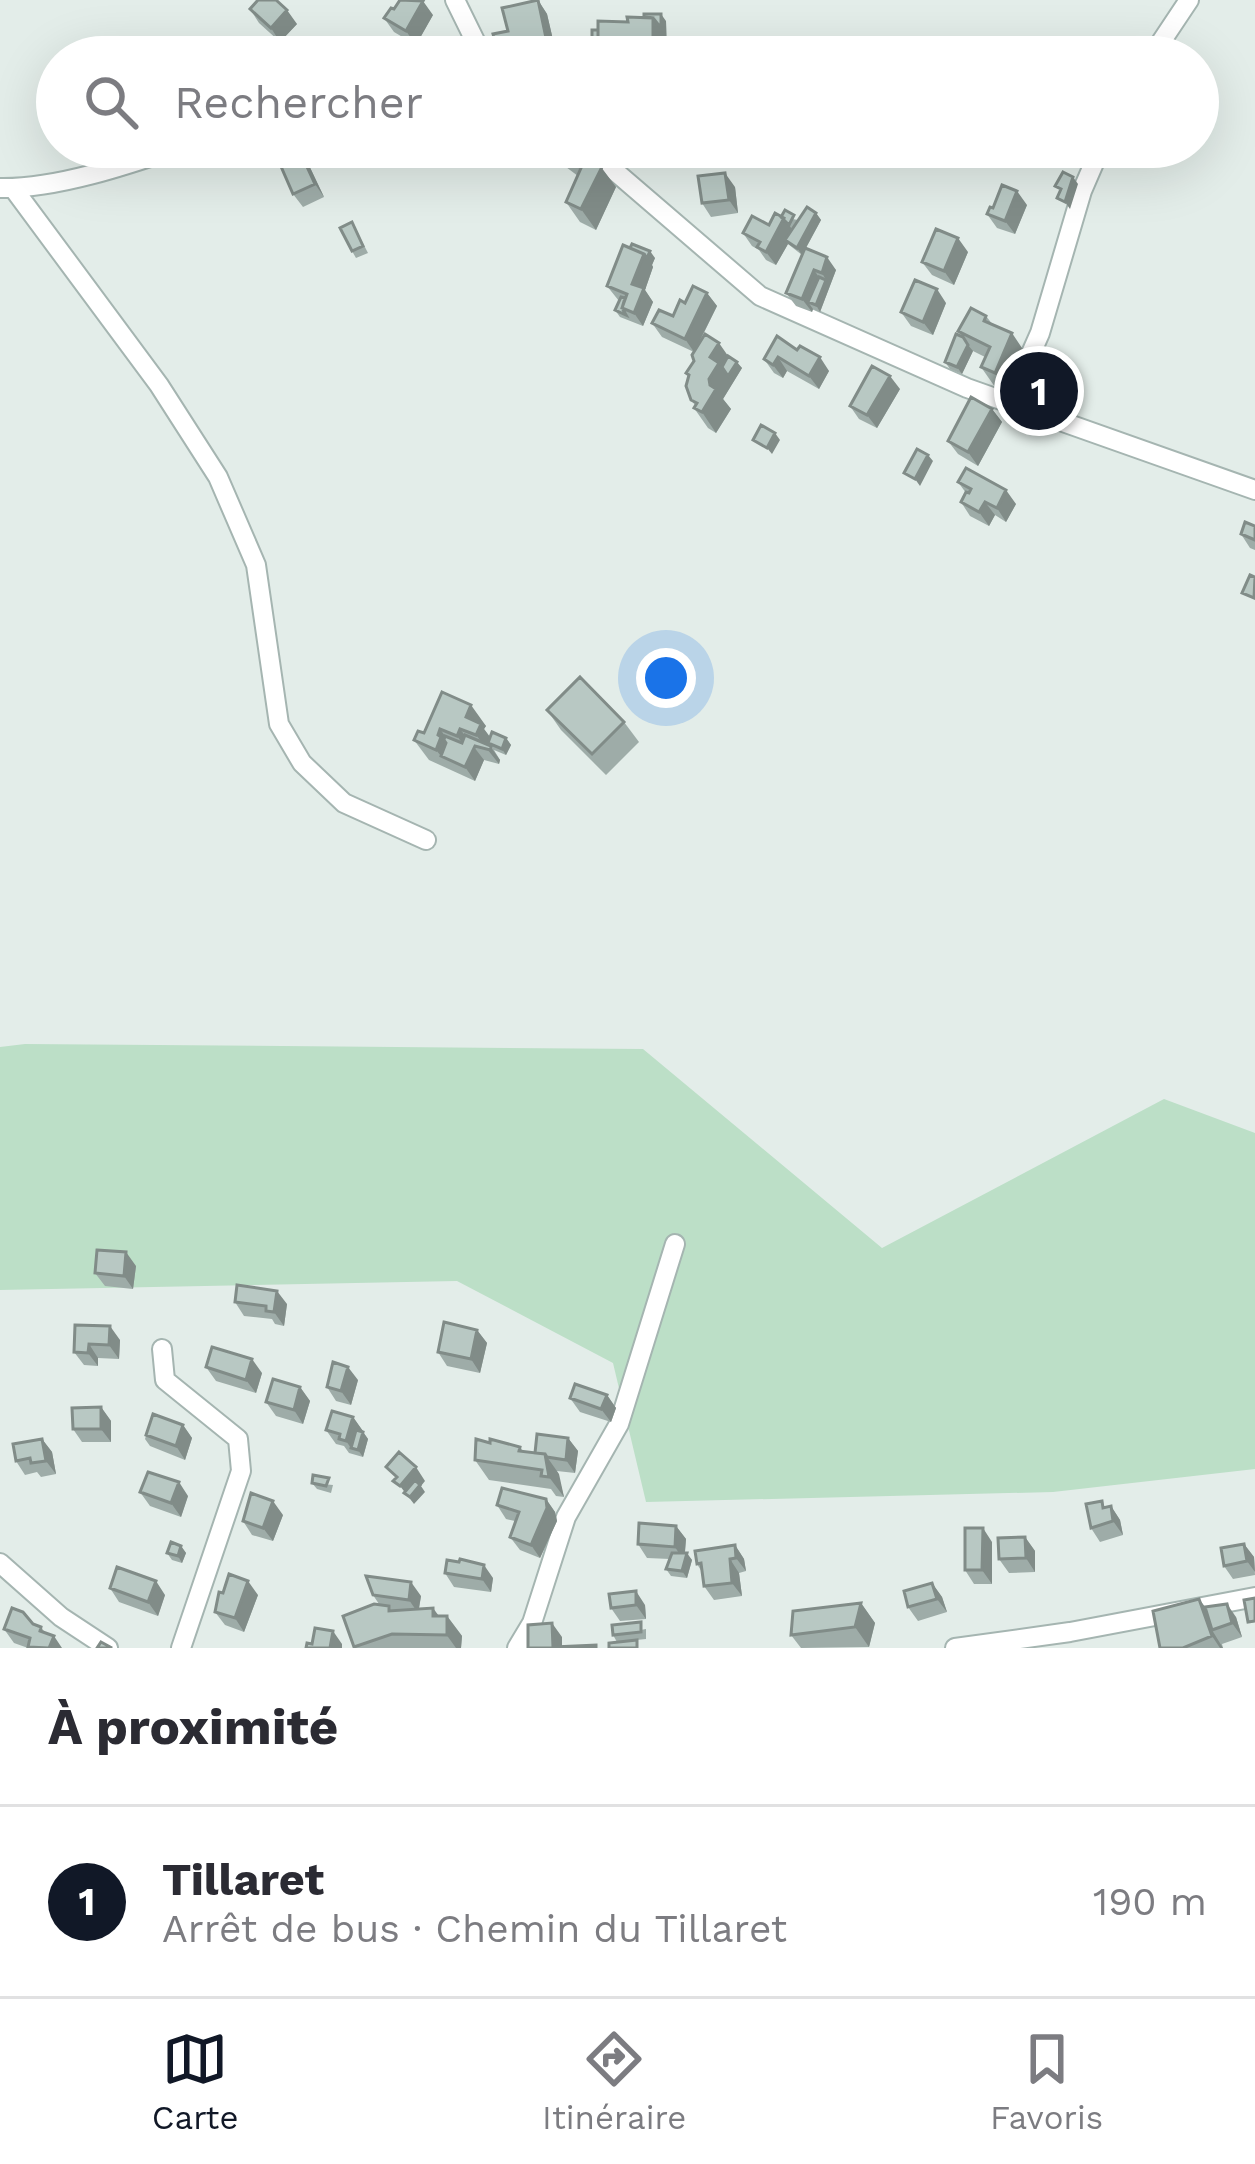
<!DOCTYPE html>
<html lang="fr">
<meta charset="utf-8">
<style>
:root{--surface:#fff;--page:#f2f2f3;--text:#2b2b33;--muted:#7c7c81;--line:#e1e1e2;--accent:#111827}
body{margin:0;font-family:"Work Sans",sans-serif;background:var(--page);color:var(--text)}
.you{position:absolute;left:666px;top:678px;width:42px;height:42px;margin:-30px;border:9px solid #fff;border-radius:50%;background:#1a73e8;box-shadow:0 0 0 18px #1a73e833}
.badge{display:grid;place-items:center;width:78px;height:78px;border-radius:50%;background:var(--accent);color:#fff;font-size:39px;font-weight:700}
.pin{position:absolute;translate:-50% -50%;border:6px solid #fff;box-shadow:0 3px 12px #0006}
.list{margin:0;padding:0;list-style:none}
h2{display:flex;justify-content:space-between;align-items:center;height:156px;margin:0;padding:0 48px;font-size:51px}
h2 small{font-size:39px;font-weight:400;color:var(--muted)}
.list li{display:grid;grid-template-columns:78px 1fr auto;gap:36px;align-items:center;box-sizing:border-box;height:192px;padding:0 48px;border-top:3px solid var(--line)}
.list b{display:block;font-size:45px;white-space:nowrap}
.list p{margin:0;font-size:39px;white-space:nowrap;color:var(--muted)}
.list em{font-size:39px;font-style:normal;color:var(--muted)}
.icon{flex:none;width:66px;height:66px;fill:none;stroke:currentColor;stroke-width:2;stroke-linecap:round;stroke-linejoin:round}
.map{position:relative;flex:none;width:1255px;height:1648px;overflow:hidden}
.search{position:absolute;background:var(--surface);box-shadow:0 12px 48px #0002;left:36px;right:36px;top:36px;height:132px;display:flex;align-items:center;gap:30px;box-sizing:border-box;padding:0 42px;border-radius:66px;color:var(--muted);font-size:45px}
.sheet{height:348px;background:var(--surface)}
nav{display:flex;justify-content:space-around;align-items:center;box-sizing:border-box;height:168px;border-top:3px solid var(--line);background:var(--surface);font-size:33px;color:var(--muted)}
nav a{display:grid;justify-items:center;gap:6px}
nav .on{color:var(--accent)}
.map>svg:first-child{display:block}
</style>
<div class="map">
<svg width="1255" height="1648" viewBox="0 0 1255 1648">
<rect width="100%" height="100%" fill="#e3ede9"/>
<!-- green -->
<path fill="#bcdfc7" d="M25,1044L643,1049L882,1248L1164,1099L1255,1133V1469L1053,1492L646,1502L613,1363L457,1281L0,1290V1047Z"/>
<g fill="none" stroke-linecap="round" stroke-linejoin="round">
<!-- street casing -->
<g stroke="#a5b5b1" stroke-width="22">
<path id="street" d="M455,0L483,57
M1151,57L1189,0
M591,147L596,155L760,296L967,388L1255,490
M0,188C56,189 127,165 180,147
M13,188L159,385L218,477L256,565L279,724L302,763L344,803L426,840
M1009,403L1040,333L1082,191L1101,147
M162,1349L165,1380L238,1439L241,1471L181,1648
M0,1563L61,1617L108,1648
M517,1648L532,1623L566,1517L619,1424L675,1244
M955,1648L1070,1632L1255,1597"/>
</g>
<!-- street -->
<use href="#street" stroke="#fff" stroke-width="18"/>
</g>
<!-- wall -->
<path fill="#9eaca8" d="M538,0L547,14L557,57H521L518,52L505,55L495,41Z
M250,9L297,24L280,42L259,23Z
M433,15L416,45L394,32L384,18Z
M666,21L667,57H606L603,53H597L592,46Z
M109,147H140L141,156L116,158Z
M487,147H544L535,168L490,150Z
M552,147L598,164L616,187L596,230L580,222L566,202L578,176L566,167Z
M728,147H759L758,157L734,154Z
M306,159L324,197L303,207L293,194Z
M735,187L738,213L711,217L702,203Z
M1027,205L1015,234L997,228L987,214L993,208Z
M816,213L821,220L806,248L836,270L820,312L813,309L812,312L796,306L786,293L802,255L788,244L776,265L766,260L759,250L752,246L743,233L769,225L781,217L798,220Z
M352,222L368,253L356,258L352,251Z
M630,248L655,258L652,265L653,267L645,290L653,302L643,326L620,317L615,310L619,301L607,286Z
M968,252L954,285L932,275L922,262Z
M707,293L717,306L696,349L728,356L742,368L723,399L731,409L716,433L708,428L694,408L695,405L691,400L688,377L686,373L694,361V352L662,337L652,323L673,316L685,303Z
M946,303L933,335L911,326L901,312Z
M986,316L993,325L1026,354L1010,393L995,387L981,367L985,357L973,351L962,374L950,369L945,362L963,337L958,331Z
M777,336L829,371L819,389L787,371L783,378L774,373L764,359Z
M900,389L877,428L859,419L850,406Z
M992,409L1002,422L978,466L958,454L948,441Z
M958,482L1016,504L1006,522L995,515L989,526L970,516L961,502L966,493Z
M1255,526V550L1250,548L1241,534Z
M442,692L486,726L484,729L490,737L506,738L511,745L506,755L494,750L500,760L499,764L484,760L475,781L429,760L414,740L424,733Z
M547,710L624,722L639,742L606,775L561,730Z
M136,1266L133,1289L105,1286L95,1273Z
M235,1302L287,1304L284,1326L275,1324L272,1319L244,1316Z
M75,1325L120,1340L119,1359L98,1358V1366L84,1365L74,1352Z
M477,1330L487,1343L480,1373L447,1366L438,1352Z
M206,1367L262,1373L256,1393L216,1381Z
M358,1380L351,1405L336,1401L327,1387Z
M300,1387L310,1401L303,1424L276,1416L266,1402Z
M607,1395L616,1408L611,1422L580,1412L570,1398Z
M101,1407L111,1421V1442H82L73,1429Z
M153,1414L183,1425L192,1438L185,1460L150,1446L145,1439Z
M353,1417L368,1439L363,1457L349,1453L344,1446L336,1444L326,1430Z
M568,1438L578,1451L575,1473L557,1471L564,1497L556,1496L551,1489L489,1480L475,1460L490,1443L520,1447L523,1451L535,1453Z
M42,1439L52,1452L56,1474L41,1477L37,1472L25,1475L16,1461Z
M312,1483L333,1485L331,1493L317,1489Z
M140,1492L188,1496L181,1517L150,1506Z
M546,1499L555,1512L557,1521L540,1558L520,1550L510,1537L515,1521L506,1519L497,1505Z
M1111,1506L1120,1520L1123,1535L1100,1542L1091,1528L1106,1507Z
M283,1515L273,1541L252,1535L243,1521Z
M676,1526L686,1539L685,1553L692,1560L687,1578L671,1576L666,1569L670,1559L647,1558L638,1544Z
M1025,1537L1035,1551V1572L1009,1573L999,1559Z
M992,1542V1584H974L965,1570Z
M1244,1544L1254,1557L1255,1575L1233,1579L1224,1566Z
M735,1545L744,1559L746,1571L739,1573L742,1596L714,1600L704,1586L702,1572L697,1564Z
M181,1546L186,1553L182,1563L172,1560L167,1553Z
M445,1573L493,1578L491,1592L454,1587Z
M932,1583L942,1597L947,1612L918,1621L908,1607Z
M110,1588L165,1595L158,1616L119,1602Z
M223,1593L258,1595L244,1632L225,1625L215,1612Z
M373,1595L421,1596L419,1609L439,1616H447L462,1636L461,1648H355L343,1616L379,1604Z
M1199,1599L1205,1607L1236,1617L1242,1637L1222,1644L1223,1648H1160Z
M861,1603L875,1623L869,1647L801,1648L791,1635Z
M645,1605L646,1619L620,1621L611,1608Z
M33,1624L41,1627L46,1634L28,1648L14,1643L4,1629Z
M646,1629V1639L617,1642L613,1635Z"/>
<!-- shaded-wall -->
<path fill="#818c88" d="M538,0L547,14L557,57H550Z
M423,1L433,15L416,45L406,31Z
M287,10L297,24L280,42L271,28Z
M661,14L666,21L667,57H661L653,46V18Z
M298,147L306,159L324,197L315,184Z
M528,147H544L535,168L525,155Z
M592,155L616,187L596,230L581,209Z
M725,173L735,187L738,213L729,200Z
M1073,177L1078,184L1070,209L1065,202Z
M1017,191L1027,205L1015,234L1005,221Z
M816,213L821,220L802,255L797,248Z
M784,218L794,232L785,240L788,244L776,265L766,252Z
M958,238L968,252L954,285L944,271Z
M650,251L655,258L652,265L653,267L645,290L653,302L643,326L634,313L632,284L644,254Z
M827,257L836,270L820,312L816,305L826,280L822,273Z
M814,270L823,283L808,302L813,309L812,312L802,299Z
M937,289L946,303L933,335L923,322Z
M707,293L717,306L694,352L685,339Z
M1012,333L1026,354L1010,393L995,373Z
M719,343L733,363L737,362L742,368L723,399L731,409L716,433L702,412L710,385L709,379L710,357Z
M968,345L973,351L962,374L957,367Z
M778,357L787,371L783,378L773,365Z
M820,357L829,371L819,389L809,376Z
M890,376L900,389L877,428L867,415Z
M992,409L1002,422L978,466L968,452Z
M775,433L780,440L772,454L767,448Z
M928,455L933,461L920,486L915,479Z
M1006,490L1016,504L1006,522L997,508Z
M985,502L995,515L989,526L979,512Z
M471,705L486,726L484,729L495,744L488,743L500,760L499,764L476,735L466,717Z
M440,729L455,750L441,756L436,750Z
M460,729L484,760L475,781L465,767L471,755L457,736Z
M506,738L511,745L506,755L502,749Z
M126,1252L136,1266L133,1289L124,1276Z
M277,1291L287,1304L284,1326L274,1312Z
M110,1326L120,1340L119,1359L109,1345Z
M477,1330L487,1343L480,1373L471,1359Z
M89,1344L98,1358V1366L88,1353Z
M252,1359L262,1373L256,1393L246,1380Z
M348,1367L358,1380L351,1405L341,1391Z
M300,1387L310,1401L303,1424L294,1410Z
M607,1395L616,1408L611,1422L601,1409Z
M101,1407L111,1421V1442L101,1429Z
M353,1417L363,1431L357,1450L351,1448L346,1441Z
M183,1425L192,1438L185,1460L176,1446Z
M363,1432L368,1439L363,1457L358,1450Z
M568,1438L578,1451L575,1473L566,1460Z
M42,1439L52,1452L56,1474L46,1461Z
M545,1454L559,1474L564,1497L549,1477Z
M416,1467L425,1481L421,1486L425,1492L414,1504L400,1486Z
M179,1482L188,1496L181,1517L171,1503Z
M546,1499L555,1512L557,1521L540,1558L531,1545Z
M273,1501L283,1515L273,1541L263,1528Z
M1111,1506L1120,1520L1123,1535L1113,1521Z
M676,1526L686,1539L684,1561L675,1547Z
M983,1528L992,1542V1584L982,1570Z
M1025,1537L1035,1551V1572L1026,1558Z
M1244,1544L1254,1557L1255,1572L1247,1561Z
M735,1545L744,1559L746,1571L736,1558Z
M181,1546L186,1553L182,1563L178,1556Z
M687,1553L692,1560L687,1578L682,1571Z
M730,1559L739,1573L742,1596L732,1583Z
M484,1565L493,1578L491,1592L482,1579Z
M156,1581L165,1595L158,1616L148,1602Z
M248,1581L258,1595L244,1632L235,1618Z
M411,1582L421,1596L418,1613L409,1600Z
M932,1583L942,1597L947,1612L937,1599Z
M636,1591L645,1605L646,1619L636,1605Z
M1199,1599L1214,1619L1212,1630L1223,1648H1220L1212,1636Z
M861,1603L875,1623L869,1647L855,1627Z
M1227,1604L1236,1617L1242,1637L1232,1623Z
M433,1608L447,1627V1616L462,1636L461,1648H456L433,1616Z
M552,1623L562,1637V1648H554Z
M333,1631L342,1644V1648H330Z
M54,1636L62,1648H49Z"/>
<!-- building -->
<path fill="#b8c8c3" stroke="#818c88" stroke-width="3" d="M258,0H276L287,10L271,28L250,9Z
M400,0L423,1L406,31L384,18L391,8L394,9Z
M538,0L550,57H532L528,42L513,46L511,38L495,41L493,34L508,31L502,8Z
M644,14H661V28L653,18L644,17Z
M627,17L653,18V46L598,45V21L628,22Z
M592,30H598V46H592Z
M625,52H647V57H625Z
M293,147H298L315,184L293,194L276,155Z
M506,147H528L525,155Z
M552,147H585L592,155L590,158L602,167L581,209L566,202L581,168Z
M1063,172L1073,177L1065,202L1057,198L1061,189L1055,186Z
M725,173L729,200L702,203L698,176Z
M1002,185L1017,191L1005,221L987,214L990,207L993,208Z
M807,207L816,213L797,248L785,240Z
M785,210L794,215L789,225L781,217Z
M775,213L784,218L766,252L757,247L760,242L743,233L752,216L769,225Z
M352,222L363,246L352,251L340,228Z
M936,229L958,238L944,271L922,262Z
M632,244L650,251L647,258L644,254L630,248Z
M623,245L644,254L632,284L644,288L634,313L622,308L627,294L607,286Z
M805,248L827,257L822,273L814,270L802,299L786,293Z
M819,277L826,280L816,305L808,302Z
M915,280L937,289L923,322L901,312Z
M693,286L707,293L685,339L652,323L659,310L673,316L680,300L685,303Z
M621,297L625,298L622,308L626,315L615,310Z
M971,308L986,316L984,321L1012,333L995,373L981,367L990,347L958,331Z
M705,334L719,343L710,357L719,363L709,379L710,385L716,389L702,412L694,408L697,403L691,400L686,386L689,375L686,373L694,361L692,355Z
M956,334L963,337L968,345L957,367L945,362Z
M777,336L797,350L800,346L820,357L809,376L778,357L773,365L764,359Z
M728,356L737,362L728,376L722,367Z
M872,366L890,376L867,415L850,406Z
M971,397L992,409L968,452L948,441Z
M761,425L775,433L767,448L753,440Z
M917,449L928,455L915,479L904,473Z
M966,468L1006,490L997,508L985,502L979,512L961,502L966,492L969,493L971,489L958,482Z
M1245,522L1255,526V540L1241,534Z
M1250,575L1255,577L1254,598L1242,593Z
M580,677L624,722L592,754L547,710Z
M442,692L471,705L466,717L481,724L476,735L460,729L457,736L440,729L438,735L441,737L436,750L414,740L418,731L424,733Z
M492,732L506,738L502,749L488,743Z
M465,735L491,746L490,750L475,746L465,767L441,756L446,743L444,740L445,736L462,743Z
M97,1250L126,1252L124,1276L95,1273Z
M237,1285L277,1291L274,1312L266,1311V1306L235,1302Z
M444,1322L477,1330L471,1359L438,1352Z
M75,1325L110,1326L109,1345L89,1344L88,1353L74,1352Z
M212,1347L252,1359L246,1380L206,1367Z
M333,1362L348,1367L341,1391L327,1387Z
M273,1379L300,1387L294,1410L266,1402Z
M575,1384L607,1395L601,1409L570,1398Z
M101,1407V1429H73L72,1408Z
M332,1411L353,1417L346,1441L339,1439L340,1434L326,1430Z
M153,1414L183,1425L176,1446L146,1435Z
M356,1430L363,1432L358,1450L351,1448Z
M537,1434L568,1438L566,1460L547,1457L545,1454L535,1453Z
M42,1439L46,1461L31,1463L30,1458L16,1461L13,1444Z
M476,1439L490,1443V1439L520,1447L519,1451L545,1454L549,1477L541,1476L542,1470L475,1460Z
M399,1452L416,1467L400,1486L393,1481L397,1477L386,1467Z
M148,1472L179,1482L171,1503L140,1492Z
M313,1475L329,1478L326,1486L312,1483Z
M415,1480L420,1485L410,1497L404,1493Z
M502,1488L546,1499L547,1508L531,1545L510,1537L519,1512L497,1505Z
M251,1493L273,1501L263,1528L243,1521Z
M1102,1501L1103,1508L1111,1506L1113,1521L1091,1528L1086,1504Z
M639,1523L676,1526L675,1547L638,1544Z
M965,1528H983L982,1570H965Z
M1025,1537L1026,1558L999,1559L998,1538Z
M171,1542L181,1546L178,1556L167,1553Z
M1244,1544L1247,1561L1224,1566L1221,1548Z
M735,1545L736,1558L730,1559L732,1583L704,1586L701,1563L697,1564L695,1551Z
M672,1553H687L682,1571L666,1569Z
M460,1559L484,1565L482,1579L445,1573L447,1560L459,1562Z
M117,1567L156,1581L148,1602L110,1588Z
M229,1574L248,1581L235,1618L215,1612L219,1592L223,1593Z
M366,1576L411,1582L409,1600L373,1595Z
M932,1583L937,1599L908,1607L904,1591Z
M636,1591V1605L611,1608L609,1594Z
M1255,1598V1621L1248,1622L1244,1600Z
M1199,1599L1212,1636L1183,1648H1160L1153,1611Z
M861,1603L855,1627L791,1635L793,1611Z
M374,1604L389,1606V1611L433,1608V1616H447V1635L392,1634L354,1647L343,1616Z
M1227,1604L1232,1623L1212,1630L1205,1607Z
M12,1608L23,1612L33,1624L41,1627L40,1631L54,1636L49,1648L28,1647L30,1638L4,1629Z
M641,1622V1632L613,1635L612,1625Z
M552,1623L553,1647L596,1645V1648H528V1625Z
M315,1628L333,1631L330,1648H306L307,1643L312,1644Z
M637,1640V1648H609V1643Z
M101,1642L112,1648H97Z"/>
</svg>
<div class="you"></div>
<div class="pin badge" style="left:1039px;top:391px">1</div>
<div class="search"><svg class="icon" aria-label="search" viewBox="0 0 24 24"><circle cx="10" cy="10" r="6"/><path d="M15 15l6 6"/></svg>Rechercher</div>
</div>
<section class="sheet">
<h2>À proximité<small></small></h2>
<ul class="list">
<li><span class="badge">1</span><div><b>Tillaret</b><p>Arrêt de bus · Chemin du Tillaret</p></div><em>190 m</em></li>
</ul>
</section>
<nav>
<a class="on"><svg class="icon" aria-label="map" viewBox="0 0 24 24"><path d="M3 6l6-2 6 2 6-2v14l-6 2-6-2-6 2zM9 4v14M15 6v14"/></svg>Carte</a>
<a><svg class="icon" aria-label="directions" viewBox="0 0 24 24"><path d="M12 3l9 9-9 9-9-9zM9 14v-3h6M13 9l2 2-2 2"/></svg>Itinéraire</a>
<a><svg class="icon" aria-label="saved" viewBox="0 0 24 24"><path d="M7 4h10v16l-5-4-5 4z"/></svg>Favoris</a>
</nav>
